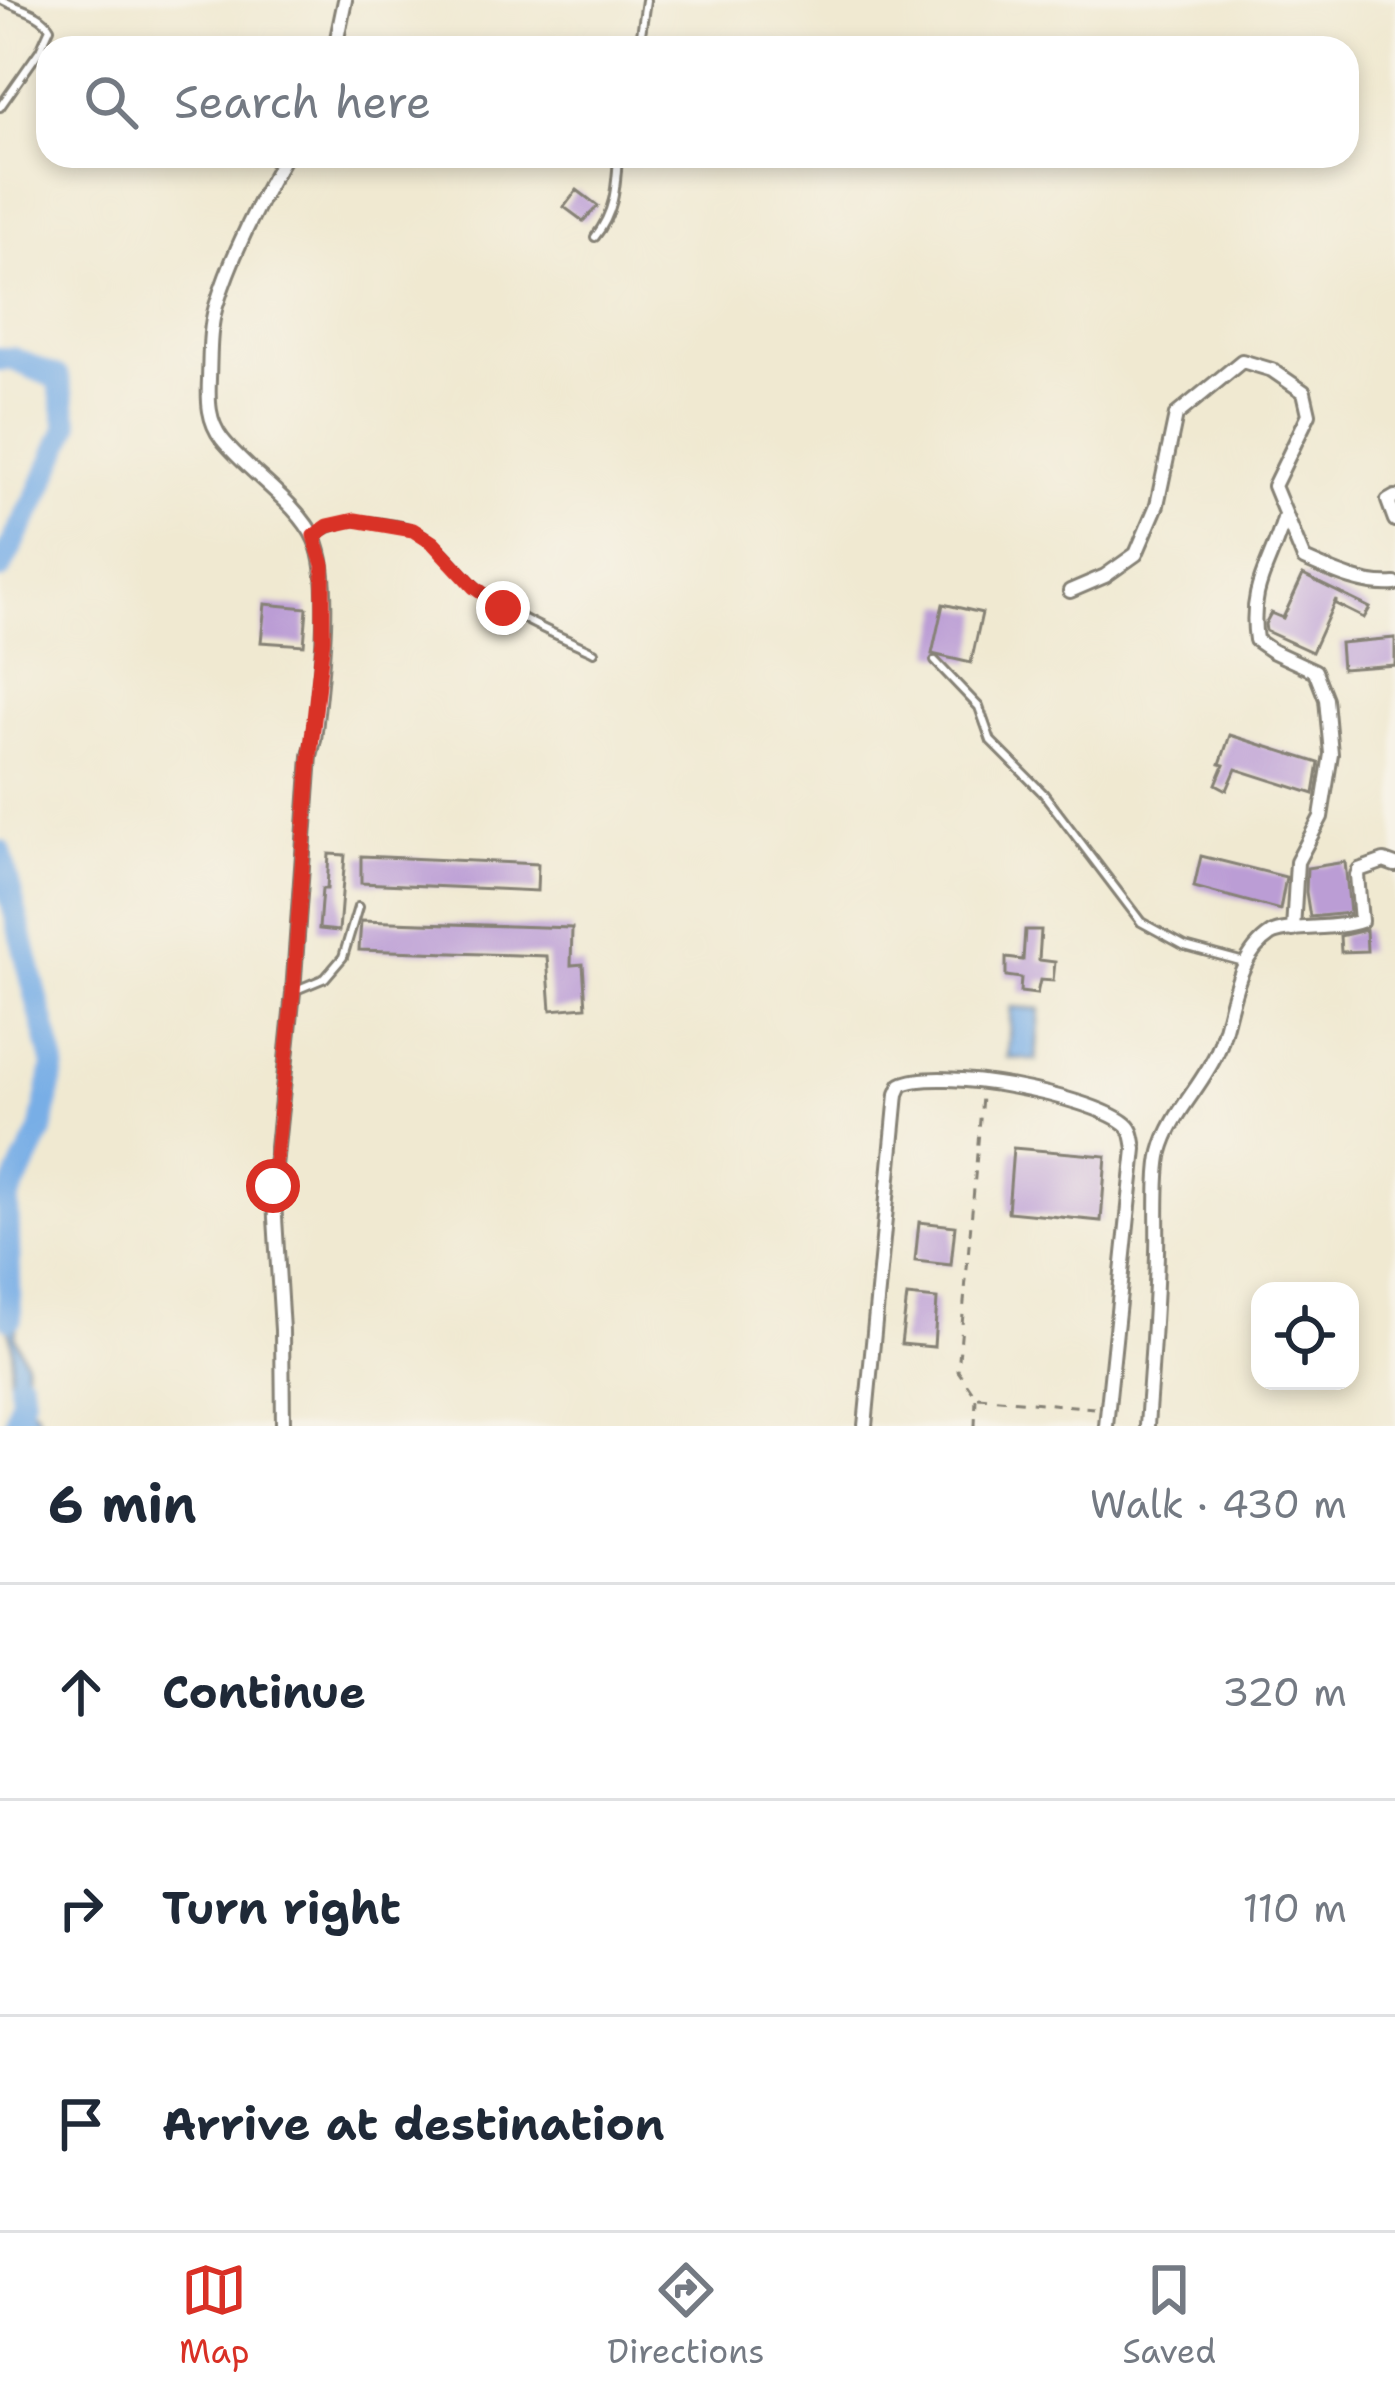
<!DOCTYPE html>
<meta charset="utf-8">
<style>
:root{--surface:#fff;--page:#f2f2f3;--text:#1f2937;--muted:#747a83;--line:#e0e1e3;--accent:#d93025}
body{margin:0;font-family:"Shantell Sans",sans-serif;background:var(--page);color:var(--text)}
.controls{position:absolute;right:36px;bottom:36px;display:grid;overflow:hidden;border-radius:24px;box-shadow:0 6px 18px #0003}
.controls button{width:108px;height:108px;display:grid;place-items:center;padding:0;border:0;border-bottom:3px solid var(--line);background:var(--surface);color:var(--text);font:60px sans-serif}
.stop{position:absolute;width:36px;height:36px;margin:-27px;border:9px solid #d93025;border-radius:50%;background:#fff}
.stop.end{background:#d93025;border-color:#fff;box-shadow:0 3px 12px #0008}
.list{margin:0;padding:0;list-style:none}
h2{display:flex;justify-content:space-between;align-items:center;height:156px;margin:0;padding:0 48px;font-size:51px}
h2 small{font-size:39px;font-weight:400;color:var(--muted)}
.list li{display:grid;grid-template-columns:78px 1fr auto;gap:36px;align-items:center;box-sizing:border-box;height:216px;padding:0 48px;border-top:3px solid var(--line)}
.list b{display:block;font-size:45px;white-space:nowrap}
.list em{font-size:39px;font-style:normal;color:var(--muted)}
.icon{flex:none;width:66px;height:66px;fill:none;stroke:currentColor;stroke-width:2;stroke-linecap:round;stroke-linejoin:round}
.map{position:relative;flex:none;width:1395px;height:1426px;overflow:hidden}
.search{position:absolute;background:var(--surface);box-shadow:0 6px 18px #0003;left:36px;right:36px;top:36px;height:132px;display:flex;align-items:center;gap:30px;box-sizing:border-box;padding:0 42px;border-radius:36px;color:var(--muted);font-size:45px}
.sheet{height:804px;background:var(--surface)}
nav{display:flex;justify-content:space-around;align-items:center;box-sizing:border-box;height:168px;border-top:3px solid var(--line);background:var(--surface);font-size:33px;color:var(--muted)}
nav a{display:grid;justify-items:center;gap:6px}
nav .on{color:var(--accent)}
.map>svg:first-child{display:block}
</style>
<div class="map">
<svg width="1395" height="1426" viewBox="0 0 1395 1426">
<rect width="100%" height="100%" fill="#f7f3e8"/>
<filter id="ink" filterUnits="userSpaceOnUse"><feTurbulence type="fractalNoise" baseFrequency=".00833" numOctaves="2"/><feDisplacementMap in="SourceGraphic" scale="24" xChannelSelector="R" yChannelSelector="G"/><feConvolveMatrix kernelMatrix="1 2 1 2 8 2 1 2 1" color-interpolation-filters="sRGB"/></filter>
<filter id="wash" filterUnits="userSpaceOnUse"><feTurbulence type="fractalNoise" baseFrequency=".004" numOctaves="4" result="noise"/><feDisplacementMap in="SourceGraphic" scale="48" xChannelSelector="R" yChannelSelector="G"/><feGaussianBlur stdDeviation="2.7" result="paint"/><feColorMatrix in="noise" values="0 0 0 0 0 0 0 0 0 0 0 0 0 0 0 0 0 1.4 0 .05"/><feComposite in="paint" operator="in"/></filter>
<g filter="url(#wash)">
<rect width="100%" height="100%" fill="#f0e9d1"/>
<!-- water -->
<path fill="#78aee6" stroke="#4a6581" stroke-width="3" d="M1011,1007L1040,1009L1036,1060L1008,1058Z
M0,1279L8,1286L18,1312L15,1337L26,1362L25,1405L36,1412L41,1426H23C17,1411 11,1393 10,1377C9,1367 13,1358 12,1348C9,1324 0,1304 0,1279Z"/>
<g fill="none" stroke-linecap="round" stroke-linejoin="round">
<!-- river -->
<path stroke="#78aee6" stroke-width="24" d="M0,359H13L58,378L68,426L39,493L0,568
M0,852L54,1066L41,1131L7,1200L10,1318
M15,1426L22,1397L20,1382"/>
</g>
<g id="blocks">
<!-- building -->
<path fill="#bb9dd5" d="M577,190L598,206L583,221L564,207Z
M1303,575L1370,608L1364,618L1336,604V599L1312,652L1266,631L1265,624L1271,613L1283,618Z
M265,604L307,608L304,645L261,642Z
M943,604L982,613L971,663L932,654Z
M1395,638V665L1342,669L1340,643Z
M1230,735L1319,763L1314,794L1236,769L1227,790L1216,784L1224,765L1220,764Z
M329,854L345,855L339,931L319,929L322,889H327Z
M361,856L538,864L537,891L361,883Z
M1201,856L1286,877L1280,910L1194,887Z
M1345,862L1350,913L1310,917L1306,892L1307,868Z
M361,921L572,928L571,965L583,964L586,1007L551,1010L547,956L359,950Z
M1025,930H1041L1039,960L1055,962L1053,981L1040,980L1037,994L1020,992L1021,978L1006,976V958L1023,960Z
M1366,930L1367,951L1341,952L1340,936Z
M1013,1148L1106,1156L1101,1221L1008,1212Z
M919,1222L955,1226L951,1265L915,1261Z
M907,1296L937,1299L934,1347L901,1344Z"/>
</g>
</g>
<g filter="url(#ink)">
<use href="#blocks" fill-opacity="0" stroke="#868276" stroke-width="3"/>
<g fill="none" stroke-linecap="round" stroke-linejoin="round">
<!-- lane casing -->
<g stroke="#868276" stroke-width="12">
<path id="lane" d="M639,48L646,0
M0,107L40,50L50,28C41,12 18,9 2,0
M595,237C615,212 616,187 618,156
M314,536C334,523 351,519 375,522C387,524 400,524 411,529C443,542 460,577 487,596C520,620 557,635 594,652
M935,661L979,707L991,741L1043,793L1141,922L1185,946L1244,962
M296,990L325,978L343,957L358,907"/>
</g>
<!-- street casing -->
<g stroke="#868276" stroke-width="18">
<path id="street" d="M335,48L345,0
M1395,497L1388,501L1395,520
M1285,515C1272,564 1248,585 1256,640L1272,651L1315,671L1326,699L1331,754L1321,817L1297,862L1293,930
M1070,591L1105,576L1136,554L1157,505L1176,415L1242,361L1272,370L1304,392L1309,414L1274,486L1304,559C1331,571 1365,587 1395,584
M283,1426L282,1330L273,1186L293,992L310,756L314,740C319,692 334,582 315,540C299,504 248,472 222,439C208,421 208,401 209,379C210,354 209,330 216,306C231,257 259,201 285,156
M865,1426L897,1094L901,1085C939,1066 1089,1096 1124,1123C1133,1129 1133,1138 1135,1149L1106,1426
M1147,1426C1151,1368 1156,1310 1157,1252C1158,1226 1155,1175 1161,1152C1171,1113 1204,1085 1219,1048C1233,1011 1234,958 1271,934C1286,925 1338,930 1361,921L1357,875L1359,870L1384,861L1395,865"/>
</g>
<!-- path -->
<path stroke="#868276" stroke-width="3" stroke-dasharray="9 9" stroke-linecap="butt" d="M978,1397L1094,1408
M975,1426L976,1397L958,1371L982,1097"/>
<!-- lane -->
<use href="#lane" stroke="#fff" stroke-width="6"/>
<!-- street -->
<use href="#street" stroke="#fff" stroke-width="12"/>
</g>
</g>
<g fill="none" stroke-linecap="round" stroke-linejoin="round" filter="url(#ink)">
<!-- route -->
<path stroke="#d93025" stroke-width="15" d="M273,1186L293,992L310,756L323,639V565L314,536L328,526L355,520L413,530L433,543L474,587L503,608"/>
</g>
</svg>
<div class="controls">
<button><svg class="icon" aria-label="locate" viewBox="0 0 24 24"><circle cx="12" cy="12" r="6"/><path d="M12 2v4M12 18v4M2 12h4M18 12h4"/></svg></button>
</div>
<div class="stop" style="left:273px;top:1186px"></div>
<div class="stop end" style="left:503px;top:608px"></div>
<div class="search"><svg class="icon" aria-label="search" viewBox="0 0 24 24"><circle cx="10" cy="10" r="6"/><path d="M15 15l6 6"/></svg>Search here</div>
</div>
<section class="sheet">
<h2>6 min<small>Walk · 430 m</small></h2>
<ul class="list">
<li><svg class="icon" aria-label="ahead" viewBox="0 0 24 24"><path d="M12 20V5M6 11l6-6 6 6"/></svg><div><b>Continue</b></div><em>320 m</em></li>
<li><svg class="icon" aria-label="right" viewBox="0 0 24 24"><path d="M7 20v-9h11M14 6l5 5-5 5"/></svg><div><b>Turn right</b></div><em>110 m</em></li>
<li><svg class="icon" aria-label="arrive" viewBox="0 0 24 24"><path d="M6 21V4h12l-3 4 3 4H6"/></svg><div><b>Arrive at destination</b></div></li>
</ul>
</section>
<nav>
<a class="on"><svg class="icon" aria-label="map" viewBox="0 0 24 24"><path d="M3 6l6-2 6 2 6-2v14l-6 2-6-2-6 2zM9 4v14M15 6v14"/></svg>Map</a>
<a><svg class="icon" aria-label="directions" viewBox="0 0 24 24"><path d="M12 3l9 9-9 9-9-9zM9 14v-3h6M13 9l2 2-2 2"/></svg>Directions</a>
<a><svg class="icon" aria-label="saved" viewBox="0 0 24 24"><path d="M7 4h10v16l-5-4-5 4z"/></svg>Saved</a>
</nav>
